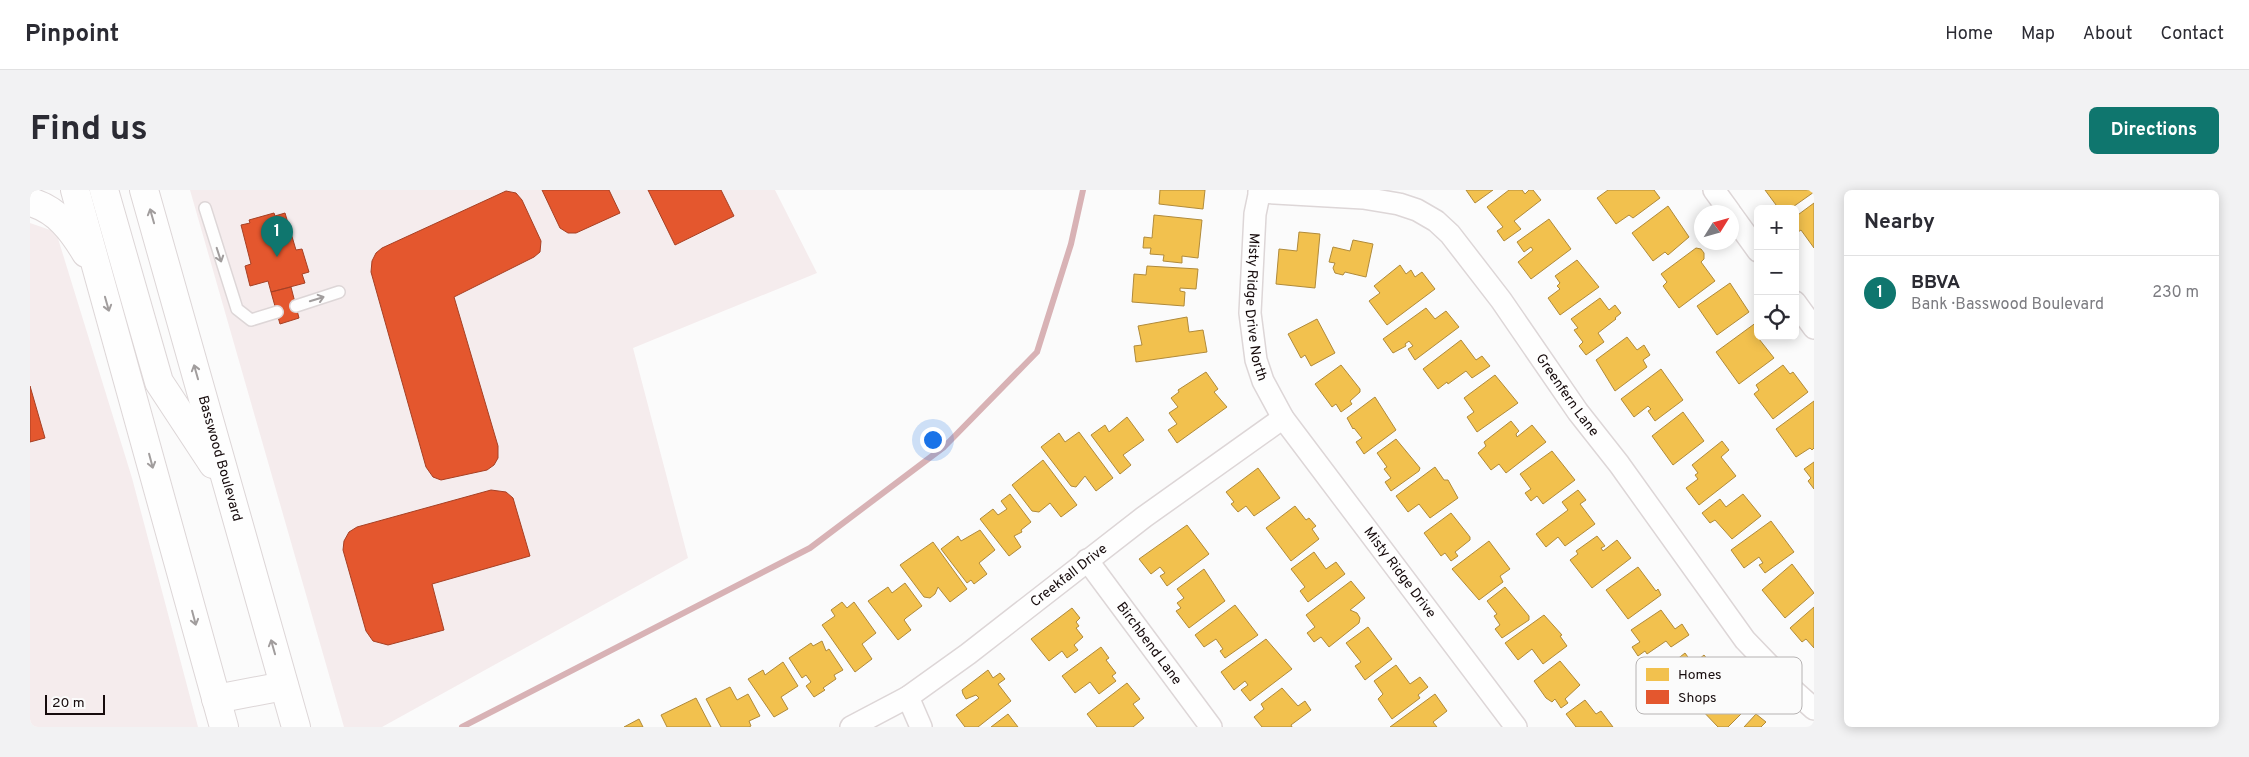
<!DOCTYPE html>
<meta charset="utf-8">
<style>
:root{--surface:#fff;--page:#f2f2f3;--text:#2b2b33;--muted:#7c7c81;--line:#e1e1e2;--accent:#0f766e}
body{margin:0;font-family:Overpass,sans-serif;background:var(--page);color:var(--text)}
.controls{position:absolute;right:15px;top:15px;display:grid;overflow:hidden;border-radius:8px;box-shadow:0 2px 12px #0003}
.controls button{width:45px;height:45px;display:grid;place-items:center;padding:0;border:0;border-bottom:1px solid var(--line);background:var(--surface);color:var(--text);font:25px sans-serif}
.compass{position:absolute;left:1664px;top:15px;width:45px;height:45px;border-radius:50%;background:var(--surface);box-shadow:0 2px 12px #0003;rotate:53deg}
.scale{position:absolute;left:15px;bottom:12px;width:60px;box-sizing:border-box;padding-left:5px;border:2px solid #160b0c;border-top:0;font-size:14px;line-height:18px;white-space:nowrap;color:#160b0c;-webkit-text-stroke:4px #fbfbfb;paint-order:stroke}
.you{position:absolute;left:902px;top:249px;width:18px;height:18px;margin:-12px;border:4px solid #fff;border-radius:50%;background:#1a73e8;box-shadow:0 0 0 8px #1a73e833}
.badge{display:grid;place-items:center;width:32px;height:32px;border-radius:50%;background:var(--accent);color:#fff;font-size:16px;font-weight:700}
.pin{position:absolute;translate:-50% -41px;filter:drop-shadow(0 1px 2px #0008)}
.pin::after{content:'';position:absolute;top:26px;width:18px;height:15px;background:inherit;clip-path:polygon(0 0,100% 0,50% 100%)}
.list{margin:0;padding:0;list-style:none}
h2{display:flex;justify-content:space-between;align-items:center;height:65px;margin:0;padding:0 20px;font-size:21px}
h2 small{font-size:16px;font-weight:400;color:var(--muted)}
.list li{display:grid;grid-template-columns:32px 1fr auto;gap:15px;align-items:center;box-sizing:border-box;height:75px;padding:0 20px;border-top:1px solid var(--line)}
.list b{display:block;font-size:19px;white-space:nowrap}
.list p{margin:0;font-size:16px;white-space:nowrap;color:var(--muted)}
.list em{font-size:16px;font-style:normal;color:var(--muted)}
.icon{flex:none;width:28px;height:28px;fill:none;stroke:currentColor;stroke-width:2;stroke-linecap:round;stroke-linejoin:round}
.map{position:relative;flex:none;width:1784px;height:537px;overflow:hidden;border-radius:8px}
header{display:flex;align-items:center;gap:30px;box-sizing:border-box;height:70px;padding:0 25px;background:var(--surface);border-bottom:1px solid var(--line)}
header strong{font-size:24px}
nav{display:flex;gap:28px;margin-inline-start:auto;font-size:18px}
.intro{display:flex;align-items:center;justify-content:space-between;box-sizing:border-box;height:120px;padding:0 30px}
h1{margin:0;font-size:35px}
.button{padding:12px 22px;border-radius:8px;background:var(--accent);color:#fff;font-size:18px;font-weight:700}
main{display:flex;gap:30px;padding:0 30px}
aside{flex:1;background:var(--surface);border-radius:8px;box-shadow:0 2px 12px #0003}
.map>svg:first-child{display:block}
</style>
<header>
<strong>Pinpoint</strong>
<nav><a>Home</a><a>Map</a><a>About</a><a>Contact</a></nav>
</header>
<div class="intro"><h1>Find us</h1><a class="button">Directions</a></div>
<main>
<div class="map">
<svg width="1784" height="537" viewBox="0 0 1784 537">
<rect width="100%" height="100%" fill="#fbfbfb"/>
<!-- built -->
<path fill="#f5eced" d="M160,0H745L787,83L603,158L658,368L352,537H314Z
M0,33L26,42L102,288L168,537H0Z"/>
<!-- homes -->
<path fill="#f2c14e" stroke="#b08a3a" d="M1130,0H1175L1173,19L1129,14Z
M1436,0H1463L1445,13Z
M1479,0H1492L1495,4L1499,0H1503L1511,10L1484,31L1491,39L1474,51L1467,41L1473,37L1457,17Z
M1578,0H1624L1630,8L1603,28L1599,25L1586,34L1567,8Z
M1735,0H1784V2L1760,19H1749Z
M1784,13V58L1771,40L1765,44V27Z
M1638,16L1659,47L1638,65L1635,62L1623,71L1602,43Z
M1124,25L1172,30L1168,68L1152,66V73L1133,71L1134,65L1120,64L1121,58H1113L1114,47L1122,48Z
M1519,29L1541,59L1501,89L1488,72L1503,60L1501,57L1494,62L1487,52Z
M1269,42L1290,44L1285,98L1246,94L1249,59L1267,61Z
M1323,50L1343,54L1336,87L1315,82L1313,85L1305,83L1303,78L1305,73L1299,72L1303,57L1320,61Z
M1666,58L1671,59L1674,63V69L1671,72L1685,91L1649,118L1633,96L1637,92L1631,84Z
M1547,70L1569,97L1530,125L1518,108L1530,99L1527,96L1530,93L1525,86Z
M1370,75L1376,84L1381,80L1385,87L1392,82L1405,99L1357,135L1339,111L1350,103L1344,96Z
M1117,76L1168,79L1166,99L1150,98V101L1155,102L1154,116L1102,112L1104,84L1116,85Z
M1700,93L1719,122L1687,145L1667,116Z
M1570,108L1579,120L1585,115L1591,123L1585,128L1586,129L1568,143L1574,152L1556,165L1549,156L1553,152L1544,140L1548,138L1541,129Z
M1396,118L1405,129L1416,121L1429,137L1385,170L1378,159L1383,156L1379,151L1375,154L1376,156L1363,163L1353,149Z
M1157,127L1159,142L1173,140L1177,162L1106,172L1104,156L1112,155L1108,136Z
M1287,129L1305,163L1281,176L1275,165L1271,168L1258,144Z
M1727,132L1728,146H1733L1729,149L1744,168L1709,194L1686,162Z
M1597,147L1607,160L1614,155L1620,165L1613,170L1617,177L1585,201L1566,170Z
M1431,150L1446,170L1452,166L1460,176L1442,188L1436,181L1418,194L1417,192L1408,199L1393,179Z
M1311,175L1330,199V202L1320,211L1322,214L1311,222L1306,214L1302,217L1285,194Z
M1753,175L1760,184L1763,182L1778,202L1743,229L1724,204L1729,200L1726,195Z
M1631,179L1653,210L1625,231L1618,221L1621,219L1618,216L1604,227L1591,209Z
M1176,182L1188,199L1184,202L1197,217L1147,253L1138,240L1147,234L1139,223L1148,217L1141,208L1149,202L1148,200Z
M1465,185L1488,213L1447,242L1437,227L1444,222L1434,208Z
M1345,207L1366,240L1334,264L1326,252L1332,248L1324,238L1323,239L1317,228Z
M1784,211V258L1782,260L1780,258L1766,267L1746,239Z
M1653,222L1674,251L1643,275L1622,246Z
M1097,227L1114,250L1093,265L1101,275L1090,284L1061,245L1075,235L1079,242Z
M1481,231L1489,241L1486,244L1487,247L1502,235L1516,252L1476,283L1469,274L1461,280L1448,263L1456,256L1454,252Z
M1049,242L1083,288L1066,301L1055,286L1046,297L1041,296L1011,257L1029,243L1035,252Z
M1366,249L1390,278L1389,281L1361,301L1355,292L1361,288L1354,279L1357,277L1347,263Z
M1692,251L1699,260L1691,267L1706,286L1669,315L1656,298L1668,289L1665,285L1668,283L1662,275Z
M1522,261L1545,290L1513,314L1507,306L1501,311L1495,303L1501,299L1490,284Z
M1013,270L1047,315L1031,327L1020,313L1009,322L1002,321L982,295Z
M1784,272V299L1778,291L1781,288L1774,279Z
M1405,277L1414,290H1418L1428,308L1400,328L1389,314L1378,322L1366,306Z
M1228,278L1250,308L1224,326L1216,316L1208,322L1201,314L1204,312L1196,302Z
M1548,300L1556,310L1550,314L1565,334L1535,356L1528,347L1516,357L1506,344L1538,320L1532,312Z
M980,304L1001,332L991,340L992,342L984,346L991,357L979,366L950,329L963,319L968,325L977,319L971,311Z
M1713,304L1731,326L1702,349L1685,330L1680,333L1672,323L1690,309L1696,317Z
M1265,316L1276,330L1279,328L1286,336L1282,339L1289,349L1261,371L1236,338Z
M1421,323L1440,347V350L1425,362L1428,366L1421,371L1415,363L1411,366L1394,343Z
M1741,331L1764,362L1735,383L1729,375L1733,373L1729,367L1714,378L1701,360Z
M1157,335L1179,364L1137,396L1130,386L1135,383L1130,377L1121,384L1109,369Z
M950,340L965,360L949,373L957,384L944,394L941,390L937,393L911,359L928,346L931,351Z
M1567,346L1575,356L1571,358L1573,361L1587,350L1601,368L1562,398L1540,370L1548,364L1546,361Z
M1459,351L1480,379L1470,386L1473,392L1449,410L1422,379Z
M903,352L937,399L920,412L908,397L905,404L900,408L894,407L870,375Z
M1284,362L1296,379L1306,372L1315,384L1278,412L1270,401L1275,397L1261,379Z
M1762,374L1784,403L1755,428L1732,400Z
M1608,377L1626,401L1628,399L1631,405L1598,429L1576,400Z
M1174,379L1195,411L1159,438L1146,421L1151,418L1147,413L1154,408L1147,399Z
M1321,391L1335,408L1320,420L1327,423L1330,428L1329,433L1299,457L1291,447L1284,452L1277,443L1285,437L1276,425Z
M875,393L892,416L876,428L874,430L881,440L868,450L838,411L858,397L862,403Z
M1475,397L1499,426V430L1472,448L1465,439L1470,435L1464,426L1467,424L1457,411Z
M812,412L817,418L824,412L846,443L832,454L842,469L825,482L792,435L805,426L801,420Z
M1205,415L1228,445L1195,468L1190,461L1193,459L1186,449L1174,457L1165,445Z
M1784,417V458L1776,449L1772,452L1760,438Z
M1042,418L1050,428L1046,432L1049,436L1046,438L1053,447L1044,455L1048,460L1037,468L1032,461L1019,471L1001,449Z
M1631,420L1645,439L1652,434L1659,445L1641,457L1636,451L1617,464L1615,461L1608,466L1602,457L1610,452L1601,440Z
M1514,425L1532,445L1530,446L1537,456L1513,474L1502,459L1488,470L1475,453Z
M1338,437L1362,469L1335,490L1325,476L1331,472L1316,453Z
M1236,449L1262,479L1220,511L1211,500L1218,495L1215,491L1204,500L1191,482Z
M792,451L796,461L799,459L813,480L804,485L806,489L793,498L795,500L784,507L776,496L781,492L776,485L772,488L759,468L781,453L783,456Z
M1071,457L1079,468L1076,470L1086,483L1082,486L1086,491L1069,504L1060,492L1045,503L1032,486Z
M1655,463L1663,474L1674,465L1687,481L1651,511L1636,493L1629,498L1622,489Z
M1530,471L1550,495L1535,509L1538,513L1531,518L1525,509L1522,512L1516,508L1504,491Z
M753,472L768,496L751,507L758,519L744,527L718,489L733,480L735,485Z
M1366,475L1380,494L1390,487L1398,497L1388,505L1390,508L1362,529L1348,509L1353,504L1344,491Z
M958,480L963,488L970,483L975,489L968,494L981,511L948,537H935L926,525L949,508L946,505L936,509L933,504L932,500Z
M1097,493L1110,509L1103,514L1114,528L1103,537H1067L1057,524Z
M1691,494L1717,518L1698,537H1688L1668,516Z
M700,497L707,510L718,504L730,526L719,531L721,536L719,537H691L676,509Z
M1252,498L1268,516L1275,511L1281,520L1261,535L1262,537H1232L1224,527L1234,519L1231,514Z
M1405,504L1417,521L1403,532L1407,537H1360Z
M666,508L681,537H637L631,525Z
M1555,510L1566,524L1571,521L1583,537H1546L1536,524Z
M978,524L988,537H961Z
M1726,524L1736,532L1731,537H1714Z
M609,529L613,537H594Z"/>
<!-- shops -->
<path fill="#e4572e" stroke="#a64024" d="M512,0H579L590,23L546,43H538L530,38Z
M618,0H691L704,26L645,55Z
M476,1L486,3L492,10L511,51L510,62L504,67L424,107L468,256V268L464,275L457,280L411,290L403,287L396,277L341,82L342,71L346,63L352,58Z
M244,23L245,26L255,23L266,60L272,59L279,82L272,84L275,93L241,102L238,91L220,96L215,76L221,74L211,35L220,33L219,30Z
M261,97L269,128L250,134L241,102Z
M0,196L15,248L0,252Z
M461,300L476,302L483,308L500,366L402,394L414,440L358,455L343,451L336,441L313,360L314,351L319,342L327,337Z"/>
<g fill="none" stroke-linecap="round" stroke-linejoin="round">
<!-- stream -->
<path stroke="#d8b2b5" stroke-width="6" d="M432,537L780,358L914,257L1007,162L1041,54L1053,0"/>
<!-- lane casing -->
<g stroke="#ddd6d7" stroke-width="14">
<path id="lane" d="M175,18L207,119L221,130L247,122
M266,116L309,102"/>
</g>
<!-- street casing -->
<g stroke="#ddd6d7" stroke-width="24">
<g id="street">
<path id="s1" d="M1230,0L1225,24L1220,123L1226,170L1233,191L1253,228L1486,537"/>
<path d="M1684,0L1700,22"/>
<path id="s2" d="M1229,2L1333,8L1369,14L1387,20L1406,31L1420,44L1471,110L1548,222L1589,274L1715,450L1764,501L1784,519"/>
<path d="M1702,25L1728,61"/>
<path d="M1765,112L1784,138"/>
<path id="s3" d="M1057,370L1181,537"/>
<path d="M878,507L891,537"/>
<path id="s4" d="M821,537L878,507L938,464L1114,327L1253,228"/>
</g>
</g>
<!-- secondary casing -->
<g stroke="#ddd6d7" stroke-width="30">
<g id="secondary">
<path d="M45,0L194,537"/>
<path d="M74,0L129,192L183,274"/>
<path id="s5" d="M114,0L266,537"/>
<path d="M0,12C27,19 43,41 56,63"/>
<path d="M186,509L254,496"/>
</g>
</g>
<!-- lane -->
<use href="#lane" stroke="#fefefe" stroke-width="11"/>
<!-- street -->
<use href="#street" stroke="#fefefe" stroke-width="21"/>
<!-- secondary -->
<use href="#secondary" stroke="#fefefe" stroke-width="28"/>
</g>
<!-- one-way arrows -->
<defs><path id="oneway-shaft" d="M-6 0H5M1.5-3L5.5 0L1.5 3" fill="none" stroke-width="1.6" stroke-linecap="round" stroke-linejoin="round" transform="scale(1.25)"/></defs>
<g stroke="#a19d9d">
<use href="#oneway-shaft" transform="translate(122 26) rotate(-106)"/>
<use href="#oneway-shaft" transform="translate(189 65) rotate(72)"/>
<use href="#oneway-shaft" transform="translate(287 109) rotate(-17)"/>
<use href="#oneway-shaft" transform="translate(77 114) rotate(74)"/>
<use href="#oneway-shaft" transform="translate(166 182) rotate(-106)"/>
<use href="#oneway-shaft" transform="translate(121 271) rotate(75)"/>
<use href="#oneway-shaft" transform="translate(164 428) rotate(75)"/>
<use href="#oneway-shaft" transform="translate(243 457) rotate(-106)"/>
</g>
<g text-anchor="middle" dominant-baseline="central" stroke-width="5" stroke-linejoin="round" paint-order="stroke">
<!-- street labels -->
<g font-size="14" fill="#160b0c" stroke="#fbfbfb">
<text stroke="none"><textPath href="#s1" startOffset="118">Misty Ridge Drive North</textPath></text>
<text stroke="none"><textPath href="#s2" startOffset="400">Greenfern Lane</textPath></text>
<text stroke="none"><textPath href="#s5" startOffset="279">Basswood Boulevard</textPath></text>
<text stroke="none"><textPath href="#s1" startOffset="429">Misty Ridge Drive</textPath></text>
<text stroke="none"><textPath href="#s4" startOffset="266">Creekfall Drive</textPath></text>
<text stroke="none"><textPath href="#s3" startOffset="104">Birchbend Lane</textPath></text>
</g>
</g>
<!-- legend -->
<rect x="1606" y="467" width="166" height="57" rx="8" fill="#fbfbfb" stroke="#b6b3b3" stroke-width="1"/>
<rect x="1616" y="478" width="23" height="13" fill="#f2c14e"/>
<rect x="1616" y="500" width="23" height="14" fill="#e4572e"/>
<g font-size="14" fill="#160b0c">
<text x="1648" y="489">Homes</text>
<text x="1648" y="512">Shops</text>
</g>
</svg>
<div class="controls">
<button>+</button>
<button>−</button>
<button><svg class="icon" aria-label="locate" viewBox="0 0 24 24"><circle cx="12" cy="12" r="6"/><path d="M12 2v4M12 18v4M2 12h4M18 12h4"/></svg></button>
</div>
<svg class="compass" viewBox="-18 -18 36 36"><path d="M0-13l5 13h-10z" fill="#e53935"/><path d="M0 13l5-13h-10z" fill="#7c7c81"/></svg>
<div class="scale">20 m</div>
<div class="you"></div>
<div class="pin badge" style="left:247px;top:67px">1</div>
</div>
<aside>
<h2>Nearby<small></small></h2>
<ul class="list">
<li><span class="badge">1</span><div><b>BBVA</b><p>Bank · Basswood Boulevard</p></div><em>230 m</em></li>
</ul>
</aside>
</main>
